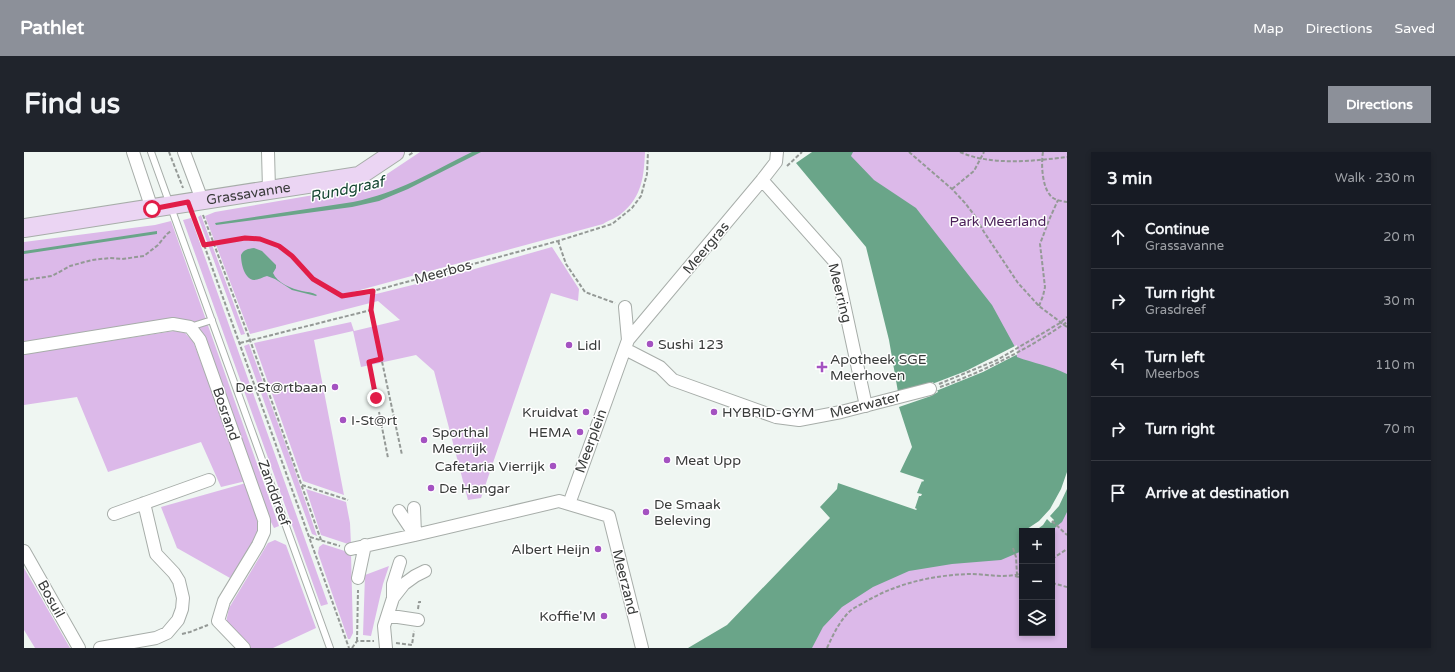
<!DOCTYPE html>
<meta charset="utf-8">
<style>
:root{--surface:#171b24;--page:#20242c;--text:#f1f3f6;--muted:#9ea1a6;--line:#363941;--accent:#8c9099}
body{margin:0;font-family:"Varela Round",sans-serif;background:var(--page);color:var(--text)}
.controls{position:absolute;right:12px;bottom:12px;display:grid;overflow:hidden;border-radius:0px;box-shadow:0 2px 6px #0003}
.controls button{width:36px;height:36px;display:grid;place-items:center;padding:0;border:0;border-bottom:1px solid var(--line);background:var(--surface);color:var(--text);font:20px sans-serif}
.stop{position:absolute;width:12px;height:12px;margin:-9px;border:3px solid #e11d48;border-radius:50%;background:#fff}
.stop.end{background:#e11d48;border-color:#fff;box-shadow:0 1px 4px #0008}
.list{margin:0;padding:0;list-style:none}
h2{display:flex;justify-content:space-between;align-items:center;height:52px;margin:0;padding:0 16px;font-size:17px}
h2 small{font-size:13px;font-weight:400;color:var(--muted)}
.list li{display:grid;grid-template-columns:26px 1fr auto;gap:12px;align-items:center;box-sizing:border-box;height:64px;padding:0 16px;border-top:1px solid var(--line)}
.list b{display:block;font-size:15px;white-space:nowrap}
.list p{margin:0;font-size:13px;white-space:nowrap;color:var(--muted)}
.list em{font-size:13px;font-style:normal;color:var(--muted)}
.icon{flex:none;width:22px;height:22px;fill:none;stroke:currentColor;stroke-width:2;stroke-linecap:round;stroke-linejoin:round}
.map{position:relative;flex:none;width:1043px;height:496px;overflow:hidden;border-radius:0px}
header{display:flex;align-items:center;gap:24px;box-sizing:border-box;height:56px;padding:0 20px;background:var(--accent);color:#fff}
header strong{font-size:19px}
nav{display:flex;gap:22px;margin-inline-start:auto;font-size:14px}
.intro{display:flex;align-items:center;justify-content:space-between;box-sizing:border-box;height:96px;padding:0 24px}
h1{margin:0;font-size:28px}
.button{padding:10px 18px;border-radius:0px;background:var(--accent);color:#fff;font-size:14px;font-weight:700}
main{display:flex;gap:24px;padding:0 24px}
aside{flex:1;background:var(--surface);border-radius:0px;box-shadow:0 2px 6px #0003}
.map>svg:first-child{display:block}
</style>
<header>
<strong>Pathlet</strong>
<nav><a>Map</a><a>Directions</a><a>Saved</a></nav>
</header>
<div class="intro"><h1>Find us</h1><a class="button">Directions</a></div>
<main>
<div class="map">
<svg width="1043" height="496" viewBox="0 0 1043 496">
<rect width="100%" height="100%" fill="#eff6f2"/>
<!-- green -->
<path fill="#dcb9e9" fill-rule="evenodd" d="M396,0H621C620,24 618,45 598,61C593,66 585,68 579,72L325,141L341,143L352,142L433,122L528,95L555,137L554,149L527,141L457,346L444,348L410,219L392,203L337,215L329,179L290,188L320,343L279,329L230,191L327,170L330,179L376,168L354,149L226,182L181,64L191,60L336,35L357,26Z
M816,0H1043V496H729L920,394L950,298ZM998,379H1028V481H998Z
M177,63L221,182L217,183L174,65Z
M167,66L304,452L297,454L159,68Z
M147,69L255,374L250,376L245,366L180,185L169,169L149,167L0,191V90L131,73Z
M150,179L161,181L169,189L222,329L197,335L177,290L84,320L53,245L0,253V202Z
M225,192L268,310L293,384L288,382L220,194Z
M222,331C225,341 236,371 235,380C233,391 213,416 206,426L153,396L137,355Z
M282,337L322,350L326,371L327,393L297,383Z
M251,388L262,393L292,476L249,496H224L202,470L205,456L244,391Z
M299,392L327,401L329,481L326,487H324L294,401L295,395Z
M365,414L359,432L347,484L339,483L341,423Z
M0,416L46,496H11L0,478Z"/>
<!-- water -->
<path fill="#6aa589" d="M448,0H457L384,37L355,49L328,55L192,73L191,71L329,50C374,41 407,20 448,0Z
M788,0H829L827,4L850,28L892,56L968,153L991,195L993,205C1009,211 1027,214 1043,222V360L1038,370L1027,379H998V399L977,408L928,412L885,419L849,435L818,455L799,475L788,496H664L703,473L806,366L796,355L813,337L814,331L892,358L893,357L891,356L895,344H897L898,342L893,341L898,329L899,330L900,328L876,320L888,295L875,255L907,244L914,240L909,230L903,234L874,240L865,188L842,95L772,11Z
M133,79V82L0,102V99Z
M230,96L238,99L252,113V116L249,121C253,131 268,137 278,139C283,140 288,140 293,143L292,144L268,138L251,127L243,124C239,125 234,128 230,128C220,127 217,111 217,103C220,97 224,97 230,96Z"/>
<!-- pier -->
<path fill="#eff6f2" d="M993,193L994,202L959,220L912,239L908,232L942,219Z
M1043,320V337L1035,354L1026,364L1030,368L1027,371L1023,367L1019,373L1011,379H1000L1015,369L1026,357L1037,337Z"/>
<g fill="none" stroke-linecap="round" stroke-linejoin="round">
<!-- lane casing -->
<g stroke="#a7ada9" stroke-width="8">
<path id="lane" d="M127,0L306,496
M166,175L188,168"/>
</g>
<!-- street casing -->
<g stroke="#a7ada9" stroke-width="14">
<path id="street" d="M109,0L128,57
M160,0L178,48
M244,0L245,37
M738,28L811,110L842,254
M601,155L604,188
M0,196L149,172L166,175L176,188L240,368V380L234,393L200,449L194,469L220,496
M601,197L636,215L649,228L752,265L775,268L817,260L906,237
M390,356L391,382
M375,359L391,383
M90,362L185,328
M327,397L391,383L535,349L545,352
M0,399L55,496
M334,426L341,393
M369,446V432L376,410
M363,465H374L394,468
M76,496L132,486L143,481L154,468L158,457L159,446L155,429L150,421L132,402L120,351
M362,496L360,474L369,446L380,432L391,424L401,419
M618,496L585,364L545,352L604,188L738,28L752,10L753,0"/>
</g>
<!-- secondary casing -->
<g stroke="#a7ada9" stroke-width="20">
<g id="secondary">
<path id="s1" d="M0,76L335,24L371,0"/>
</g>
</g>
<!-- path -->
<path stroke="#949996" stroke-width="2" stroke-dasharray="4 2" stroke-linecap="butt" d="M145,0L159,36
M885,0L928,37L941,51L951,64L960,80L994,131L1015,154L1043,175
M936,0C967,14 1010,9 1043,5
M1019,0C1017,11 1018,34 1026,43C1029,48 1037,49 1043,50
M385,3L390,0
M763,14L778,0
M928,37L950,19L960,0
M179,63L226,188L297,388
M170,65L325,496
M534,89L542,112L561,140L591,151
M181,93L221,86L236,87L255,94L268,104L289,127L318,144L349,139L534,89L588,72L608,56L617,44L623,22L624,0
M0,128L28,124L46,114L68,108L86,106L98,107L120,104L134,93L143,82L147,79
M349,139L347,158L378,303
M1015,154L1019,144L1021,135L1016,92L1025,68L1034,48
M216,191L347,158
M915,232L973,208L1036,171L1043,165
M916,235C961,219 1004,197 1043,170
M352,246L345,210L357,207
M355,260L364,306
M278,333L324,348
M1028,369L1043,383
M286,385L316,394
M989,396L992,405L993,423
M1028,407L1043,397
M991,424L998,426
M1028,431L1043,435
M394,457L395,450H397
M158,482L166,480L184,473
M333,489L334,438
M372,491L388,493L390,479
M328,496L333,489H350
M803,496C809,483 815,470 825,460C829,456 836,453 841,450C873,431 910,423 946,422C963,422 982,427 998,421"/>
<!-- lane -->
<use href="#lane" stroke="#fff" stroke-width="6"/>
<!-- street -->
<use href="#street" stroke="#fff" stroke-width="12"/>
<!-- secondary -->
<use href="#secondary" stroke="#ebd5f3" stroke-width="18"/>
</g>
<g fill="none" stroke-linecap="round" stroke-linejoin="round">
<!-- route -->
<path stroke="#e11d48" stroke-width="5" d="M128,57L164,50L180,93L221,86L236,87L255,94L268,104L289,127L318,144L349,139L347,158L357,207L345,210L352,246"/>
</g>
<!-- markers -->
<g fill="#a452c1" stroke="#fff" stroke-width="1.5">
<circle cx="626" cy="192" r="4"/>
<circle cx="545" cy="193" r="4"/>
<path d="M796 209h4v4h4v4h-4v4h-4v-4h-4v-4h4z"/>
<circle cx="311" cy="235" r="4"/>
<circle cx="562" cy="260" r="4"/>
<circle cx="690" cy="260" r="4"/>
<circle cx="319" cy="268" r="4"/>
<circle cx="556" cy="280" r="4"/>
<circle cx="400" cy="288" r="4"/>
<circle cx="643" cy="308" r="4"/>
<circle cx="529" cy="314" r="4"/>
<circle cx="407" cy="336" r="4"/>
<circle cx="622" cy="360" r="4"/>
<circle cx="574" cy="397" r="4"/>
<circle cx="580" cy="464" r="4"/>
</g>
<g text-anchor="middle" dominant-baseline="central" stroke-width="3" stroke-linejoin="round" paint-order="stroke">
<!-- street labels -->
<g font-size="14" fill="#393b3a" stroke="#fff">
<text stroke="none"><textPath href="#s1" startOffset="227">Grassavanne</textPath></text>
<text transform="translate(682 96) rotate(-50)">Meergras</text>
<text transform="translate(419 120) rotate(-15)">Meerbos</text>
<text transform="translate(816 141) rotate(76)">Meerring</text>
<text transform="translate(841 253) rotate(-14)">Meerwater</text>
<text transform="translate(202 262) rotate(71)">Bosrand</text>
<text transform="translate(567 289) rotate(-70)">Meerplein</text>
<text transform="translate(250 341) rotate(70)">Zanddreef</text>
<text transform="translate(601 430) rotate(76)">Meerzand</text>
<text transform="translate(27 447) rotate(61)">Bosuil</text>
</g>
<!-- park labels -->
<g font-size="14" fill="#491f58" stroke="#fff">
<text x="974" y="69">Park Meerland</text>
</g>
<!-- poi labels -->
<g font-size="14" fill="#393b3a" stroke="#fff" text-anchor="start">
<text x="634" y="192">Sushi 123</text>
<text x="553" y="193">Lidl</text>
<text x="806" y="207">Apotheek SGE<tspan x="806" dy="16">Meerhoven</tspan></text>
<text x="303" y="235" text-anchor="end">De St@rtbaan</text>
<text x="554" y="260" text-anchor="end">Kruidvat</text>
<text x="698" y="260">HYBRID-GYM</text>
<text x="327" y="268">I-St@rt</text>
<text x="408" y="280">Sporthal<tspan x="408" dy="16">Meerrijk</tspan></text>
<text x="548" y="280" text-anchor="end">HEMA</text>
<text x="651" y="308">Meat Upp</text>
<text x="521" y="314" text-anchor="end">Cafetaria Vierrijk</text>
<text x="415" y="336">De Hangar</text>
<text x="630" y="352">De Smaak<tspan x="630" dy="16">Beleving</tspan></text>
<text x="566" y="397" text-anchor="end">Albert Heijn</text>
<text x="572" y="464" text-anchor="end">Koffie'M</text>
</g>
<!-- water labels -->
<g font-size="15" font-style="italic" fill="#154632" stroke="#fff">
<text transform="translate(323 37) rotate(-12)">Rundgraaf</text>
</g>
</g>
</svg>
<div class="controls">
<button>+</button>
<button>−</button>
<button><svg class="icon" aria-label="layers" viewBox="0 0 24 24"><path d="M12 4l9 5-9 5-9-5zM3 14l9 5 9-5"/></svg></button>
</div>
<div class="stop" style="left:128px;top:57px"></div>
<div class="stop end" style="left:352px;top:246px"></div>
</div>
<aside>
<h2>3 min<small>Walk · 230 m</small></h2>
<ul class="list">
<li><svg class="icon" aria-label="ahead" viewBox="0 0 24 24"><path d="M12 20V5M6 11l6-6 6 6"/></svg><div><b>Continue</b><p>Grassavanne</p></div><em>20 m</em></li>
<li><svg class="icon" aria-label="right" viewBox="0 0 24 24"><path d="M7 20v-9h11M14 6l5 5-5 5"/></svg><div><b>Turn right</b><p>Grasdreef</p></div><em>30 m</em></li>
<li><svg class="icon" aria-label="left" viewBox="0 0 24 24"><path d="M17 20v-9H6M10 6l-5 5 5 5"/></svg><div><b>Turn left</b><p>Meerbos</p></div><em>110 m</em></li>
<li><svg class="icon" aria-label="right" viewBox="0 0 24 24"><path d="M7 20v-9h11M14 6l5 5-5 5"/></svg><div><b>Turn right</b></div><em>70 m</em></li>
<li><svg class="icon" aria-label="arrive" viewBox="0 0 24 24"><path d="M6 21V4h12l-3 4 3 4H6"/></svg><div><b>Arrive at destination</b></div></li>
</ul>
</aside>
</main>
